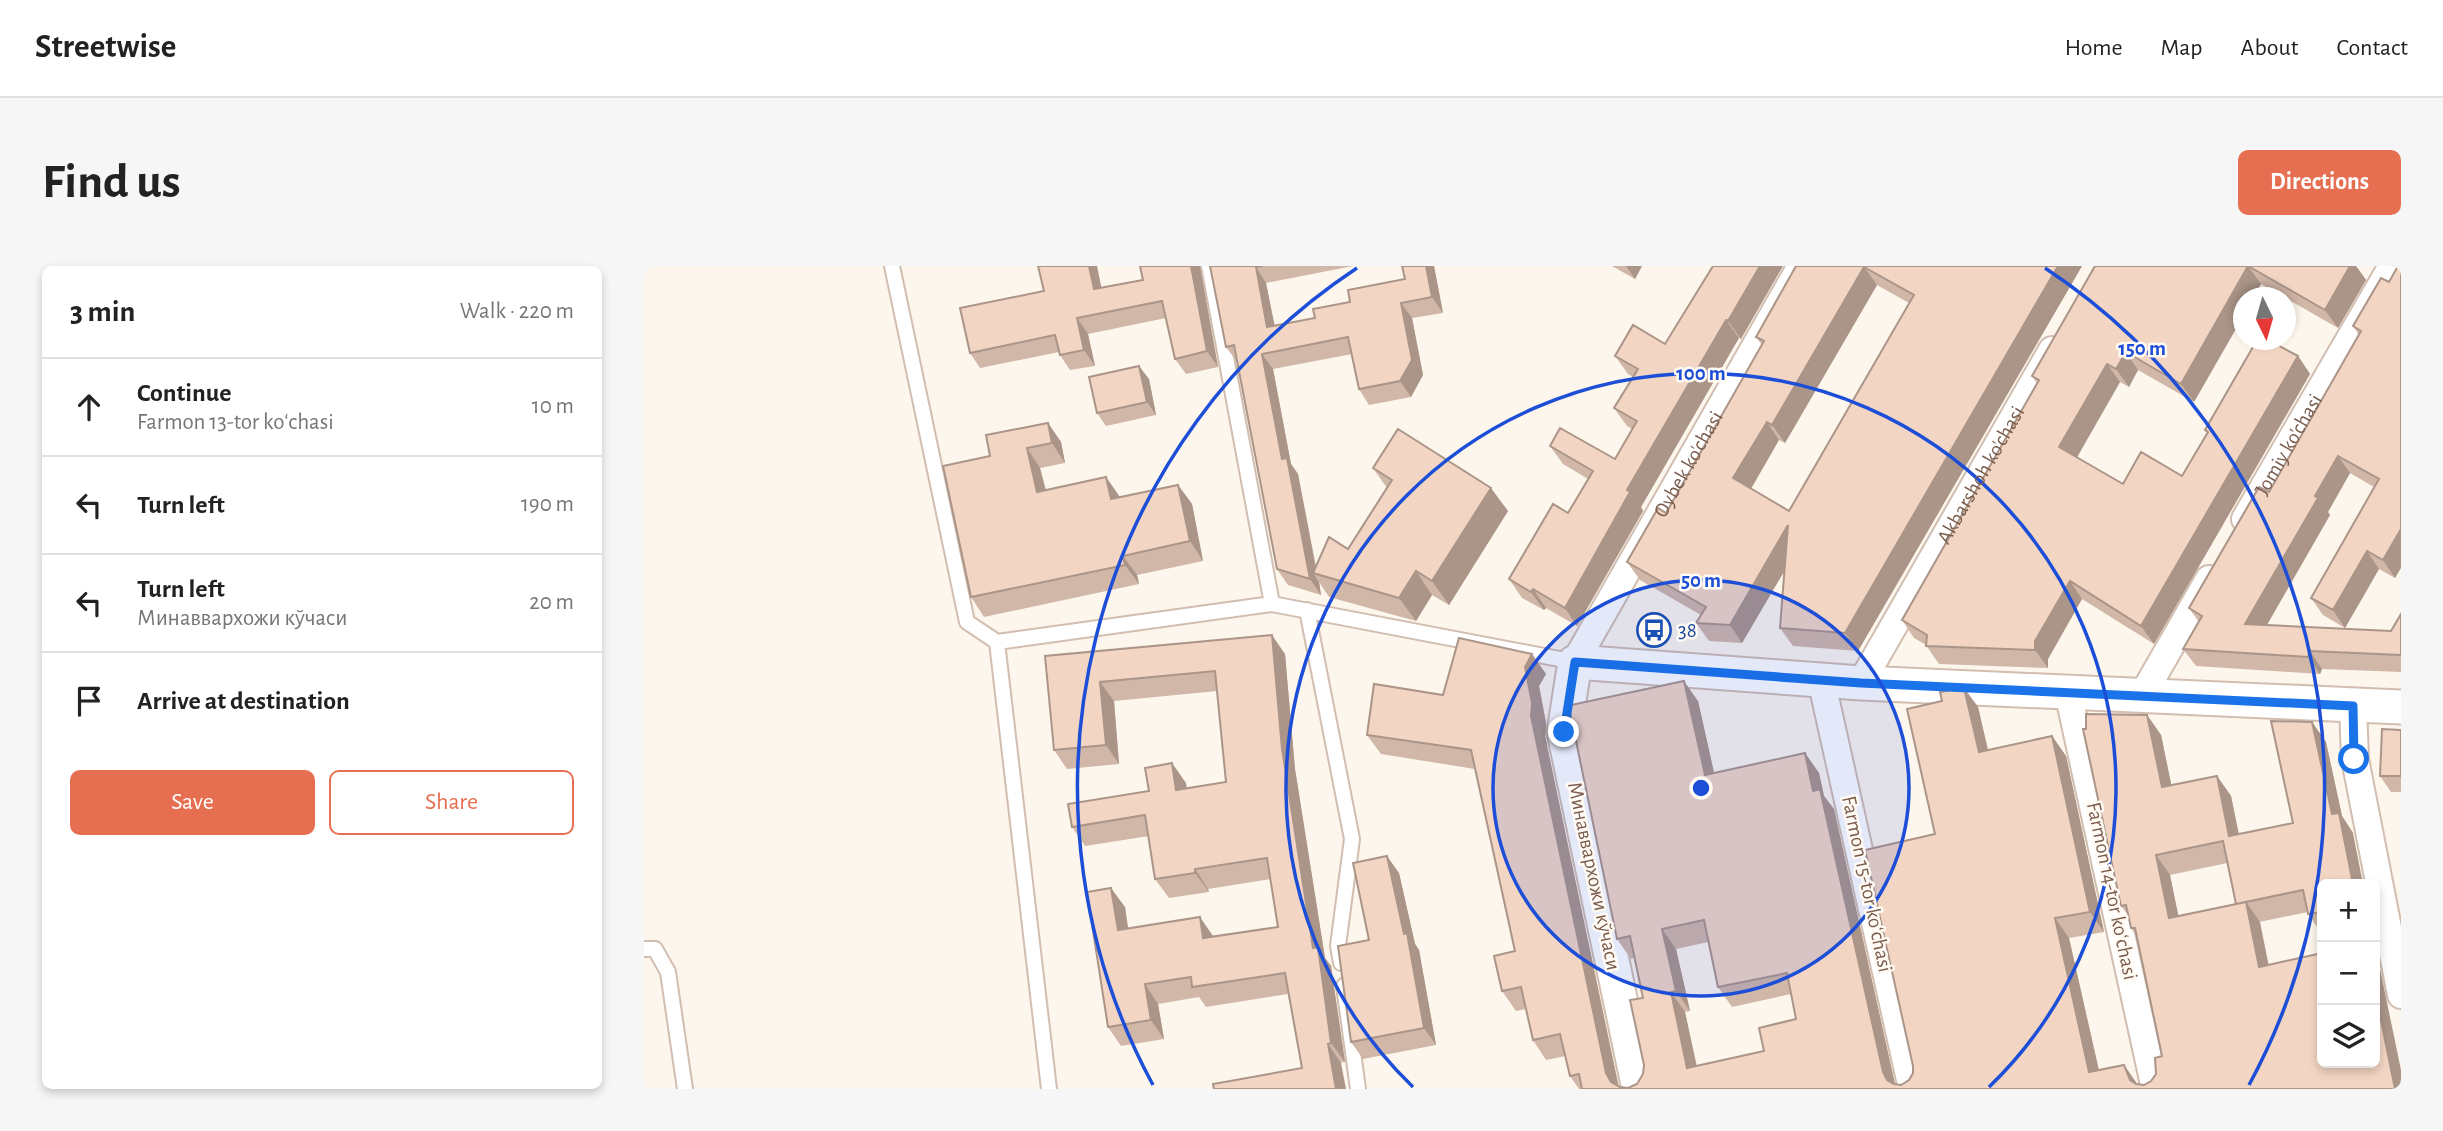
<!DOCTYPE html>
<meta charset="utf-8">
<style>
:root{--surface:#fff;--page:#f6f6f6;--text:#222;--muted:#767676;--line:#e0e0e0;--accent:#e76f51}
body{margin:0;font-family:"Alegreya Sans",sans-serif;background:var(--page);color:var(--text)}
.controls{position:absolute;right:21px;bottom:21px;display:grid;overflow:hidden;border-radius:10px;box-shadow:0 4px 10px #0003}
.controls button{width:63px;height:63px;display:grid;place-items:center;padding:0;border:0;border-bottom:2px solid var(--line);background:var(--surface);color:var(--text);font:35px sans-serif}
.compass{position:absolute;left:1589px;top:21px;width:63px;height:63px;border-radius:50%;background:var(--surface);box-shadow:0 4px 10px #0003;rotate:175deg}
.stop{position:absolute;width:21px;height:21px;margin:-16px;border:5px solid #1a73e8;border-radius:50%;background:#fff}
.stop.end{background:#1a73e8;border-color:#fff;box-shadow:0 2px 7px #0008}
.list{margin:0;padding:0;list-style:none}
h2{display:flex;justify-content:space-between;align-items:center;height:91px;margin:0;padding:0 28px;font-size:30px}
h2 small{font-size:23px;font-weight:400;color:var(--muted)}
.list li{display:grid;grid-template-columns:46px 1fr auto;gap:21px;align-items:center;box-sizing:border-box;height:98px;padding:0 28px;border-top:2px solid var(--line)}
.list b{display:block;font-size:26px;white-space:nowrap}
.list p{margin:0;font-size:23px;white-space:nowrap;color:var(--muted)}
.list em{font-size:23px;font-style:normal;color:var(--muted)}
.actions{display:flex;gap:14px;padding:21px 28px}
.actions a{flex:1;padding:16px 0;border:2px solid var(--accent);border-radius:10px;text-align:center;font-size:24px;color:var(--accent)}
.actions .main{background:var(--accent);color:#fff}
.icon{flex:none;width:38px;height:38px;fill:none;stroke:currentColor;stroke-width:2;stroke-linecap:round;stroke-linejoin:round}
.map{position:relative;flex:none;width:1757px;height:823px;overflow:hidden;border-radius:10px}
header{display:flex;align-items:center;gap:42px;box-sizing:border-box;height:98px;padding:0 35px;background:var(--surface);border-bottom:2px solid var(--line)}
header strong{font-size:33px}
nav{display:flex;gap:38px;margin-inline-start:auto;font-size:24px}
.intro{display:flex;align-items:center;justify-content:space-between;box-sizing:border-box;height:168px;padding:0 42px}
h1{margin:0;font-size:49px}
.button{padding:18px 32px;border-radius:10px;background:var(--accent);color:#fff;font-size:24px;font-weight:700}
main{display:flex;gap:42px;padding:0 42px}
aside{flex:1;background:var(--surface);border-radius:10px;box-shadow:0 4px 10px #0003}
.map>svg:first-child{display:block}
</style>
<header>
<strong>Streetwise</strong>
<nav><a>Home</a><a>Map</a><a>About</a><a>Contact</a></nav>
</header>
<div class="intro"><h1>Find us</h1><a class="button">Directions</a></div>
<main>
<aside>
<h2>3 min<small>Walk · 220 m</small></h2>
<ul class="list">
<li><svg class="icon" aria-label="ahead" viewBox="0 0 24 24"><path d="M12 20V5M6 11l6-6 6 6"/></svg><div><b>Continue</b><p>Farmon 13-tor koʻchasi</p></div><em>10 m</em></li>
<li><svg class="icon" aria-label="left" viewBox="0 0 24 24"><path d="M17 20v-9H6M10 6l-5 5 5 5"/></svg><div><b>Turn left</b></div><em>190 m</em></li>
<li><svg class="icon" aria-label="left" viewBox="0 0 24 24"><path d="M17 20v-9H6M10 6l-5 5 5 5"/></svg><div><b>Turn left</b><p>Минаввархожи кўчаси</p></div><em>20 m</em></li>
<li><svg class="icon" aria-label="arrive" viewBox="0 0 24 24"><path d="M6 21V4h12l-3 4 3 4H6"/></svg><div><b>Arrive at destination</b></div></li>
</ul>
<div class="actions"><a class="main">Save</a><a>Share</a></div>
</aside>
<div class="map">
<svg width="1757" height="823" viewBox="0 0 1757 823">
<rect width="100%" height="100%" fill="#fdf6ec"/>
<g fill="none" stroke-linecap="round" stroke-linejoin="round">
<!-- service casing -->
<g stroke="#d1beb0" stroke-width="18">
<path id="service" d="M248,0L323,356L353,376L628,338
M565,0L628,338L931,396
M663,344L708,573L694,680L697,697
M353,376L405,823
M0,683H11L24,706L41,823
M700,720L714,823"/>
</g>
<!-- minor casing -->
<g stroke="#d1beb0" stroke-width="30">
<g id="minor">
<path id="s1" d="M1601,253L1748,0"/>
<path id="s2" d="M931,396L1157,0"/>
<path d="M1177,413L1268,823"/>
<path id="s3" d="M1217,417L1408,84"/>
<path d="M1424,426L1511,823"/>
<path d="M1498,430L1565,313"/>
<path d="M1709,440L1711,493L1757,729"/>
</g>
</g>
<!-- tertiary casing -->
<g stroke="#d1beb0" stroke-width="37">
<path id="tertiary" d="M995,823L920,466L931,396L1217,417L1757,441"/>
</g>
<!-- service -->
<use href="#service" stroke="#fff" stroke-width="14"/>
<!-- minor -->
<use href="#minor" stroke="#fff" stroke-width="26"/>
<!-- tertiary -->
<use href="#tertiary" stroke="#fff" stroke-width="33"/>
</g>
<!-- wall -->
<path fill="#d1b7a8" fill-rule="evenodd" d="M496,0H556L574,101L542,108L531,93L522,52L444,68L451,100L426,104L416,89L415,86L336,102L326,87L400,25L458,22L499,14Z
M566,0H709L622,17L630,59L671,52L790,0L799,47L768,52L779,109L767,131L725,139L715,123L708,88L629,103L647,198L654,208L672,300L704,283L743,222L729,202L864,245L805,339L788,329L772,355L685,331L675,316L677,329L644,319L633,303L593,96L582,81Z
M968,0H998L991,13Z
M1069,0L1097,73L1095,72L997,241L999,245L933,360L902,342L900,344L878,332L865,313L924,247L944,213L919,198L906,180L971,193L988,163L983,160L970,142L989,111L984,108L971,90L1021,78Z
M1152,0H1438L1214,385L1149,380L1136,362L1140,305L1098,377L1065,375L1052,357L1057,349L996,314L983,296L1022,247L1118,79L1112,71ZM1233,19L1265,37L1145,245L1107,223L1135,174L1141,177Z
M1451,0H1712L1722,14L1694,62L1617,18L1550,136L1494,104L1485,121L1476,116L1433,191L1479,218L1538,210L1563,168L1561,164L1654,90L1666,108L1510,378L1438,333L1404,393V402L1295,398L1282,379L1270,372L1258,354L1393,117L1388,110Z
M1737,12L1751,312L1735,303L1701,362L1679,349L1667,332L1730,221L1706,207L1684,246L1686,249L1623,359L1747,365L1757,348V406L1678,403L1676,408L1552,400L1539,383L1555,356L1545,342L1625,226L1715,69L1709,60Z
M505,113L512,149L462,160L453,147Z
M404,157L417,176L421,197L396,202L402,224L476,231L534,219L548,238L559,295L493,309L495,318L340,351L327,331L346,190Z
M641,388L651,503L681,692L687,700L701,796L658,802L644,728L562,741L555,731L514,738L520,773L477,780L464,761L481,641L484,662L569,670L570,671L634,661L627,613L564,623L565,626L525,632L511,613L505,570L441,580L428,561L505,525L542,517V522L582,516L573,425L470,435L475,498L423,503L410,484L401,390Z
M888,388L902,408L895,420L902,457L901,470L975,821L984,822L993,818L999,808V732L990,692L987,693L973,673L1054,435L1070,507L1161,487L1175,507L1180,530L1190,543L1251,818L1257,819L1265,814L1269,807L1291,568L1298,435L1320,422L1334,441L1344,484L1408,470L1422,490L1460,666L1425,672L1455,804L1480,799L1493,818L1500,819L1507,815L1512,808L1518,790L1493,671L1487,662L1484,649L1477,640L1503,449L1517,469L1527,519L1573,510L1587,530L1595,568L1649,557L1668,456L1682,476L1698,550L1709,567L1678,618V668L1664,648V646L1615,656L1624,699L1735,698L1757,823H935L926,810L921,790L902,794L889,774L882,743L872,745L858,725L871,685L831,503L737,488L723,469L799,429ZM1583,597L1592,638L1534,650L1526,609ZM1064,676L1074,721L1088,741L1147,728L1152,753L1120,785L1053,800L1041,746L1046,745L1032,683Z
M1757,464V526H1747L1736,510Z
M755,607L771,678L775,684L792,779L719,793L707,776L725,674Z"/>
<!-- shaded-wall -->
<path fill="#aa9588" d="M445,0H453L461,39L450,23Z
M547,0H556L574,101L563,85Z
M782,0H790L799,47L788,31Z
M982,0H998L991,13Z
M1116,0H1139L1097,73L1084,55Z
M1414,0H1438L1214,385L1201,367Z
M1604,0L1617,18L1609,32H1600V49L1550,136L1537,118Z
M1706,0H1712L1722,14L1694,62L1681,44Z
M612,1L622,17L634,76L623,61Z
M1220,1L1233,19L1141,177L1128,159Z
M757,37L768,52L779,109L767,131L756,115Z
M433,52L444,68L451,100L440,84Z
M1082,54L1095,72L997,241L999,245L933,360L921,342L983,224Z
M1482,86L1494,104L1485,121L1472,103Z
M618,88L629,103L647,198L654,208L673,309L669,307L675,316L677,329L666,313L638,193Z
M1654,90L1666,108L1510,378L1497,360Z
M1463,98L1476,116L1428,200L1415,181Z
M495,100L505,113L512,149L503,136Z
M1123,156L1135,174L1102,231L1089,212Z
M404,157L417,176L421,197L408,177Z
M383,182L396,202L407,246L393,226Z
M1694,190L1706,207L1684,246L1686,249L1613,376L1601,358Z
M462,211L476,231L481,253L467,233Z
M534,219L548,238L559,295L546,275Z
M847,222L864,245L805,339L788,315Z
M1144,259L1157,277L1098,377L1086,359Z
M1757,263V302L1751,312L1739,294Z
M1723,285L1735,303L1701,362L1689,344Z
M479,290L493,309L495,318L481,299Z
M772,305L788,329L772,355L755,332Z
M1426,315L1438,333L1404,393V402L1391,384V375Z
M889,323L902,342L900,344L887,326Z
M628,369L641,388L651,503L681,692L687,700L701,796L687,777L669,682L638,483Z
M1666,385L1678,403L1676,408L1664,391Z
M888,388L902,408L895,420L902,457L901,470L975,823L967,816L962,807L887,450L881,401Z
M1040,415L1054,435L1075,529L1061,509Z
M456,416L470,435L475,498L462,479Z
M1320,422L1334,441L1349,506L1335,486Z
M1503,449L1517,469L1532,541L1518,521Z
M1668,456L1682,476L1698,550L1709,567L1719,618H1709L1688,548Z
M1408,470L1422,490L1460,666L1446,646Z
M1161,487L1175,507L1180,530L1190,543L1252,823H1249L1239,806L1169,525Z
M528,497L542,517L546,543L532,524Z
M1573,510L1587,530L1599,590L1585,570Z
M1512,589L1526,609L1539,672L1525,652Z
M743,590L755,607L771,678L775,684L792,779L780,762Z
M551,603L564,623L565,626L551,607Z
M467,622L481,641L487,683L474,664Z
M1602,636L1616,656L1629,721L1615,701Z
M556,651L569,670L573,692L559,672Z
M1411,652L1425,672L1459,823L1445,806Z
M1018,663L1032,683L1046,745L1032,725Z
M1731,692L1735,698L1757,804V823H1751L1731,725Z
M501,718L514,738L520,773L507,754Z
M1027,726L1041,746L1057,822L1043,802Z
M684,778L697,797L702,823H692Z
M1480,799L1494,819L1486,814Z"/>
<!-- building -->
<path fill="#f3d5c3" stroke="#aa9588" stroke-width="2" fill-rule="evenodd" d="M394,0H445L450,23L499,14L496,0H547L563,85L531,93L518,35L433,52L440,84L416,89L411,69L326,87L316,42L400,25Z
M566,0H619L612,1L623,61L671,52L669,43L706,36L704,24L761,13L758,0H782L788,31L757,37L768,94L756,115L715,123L704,71L618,88L638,193L643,192L666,313L633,303L590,79L582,81Z
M1069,0H1116L1084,55L1082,54L983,224L986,226L921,342L889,323L887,326L865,313L909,238L924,247L949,205L906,180L916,162L971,193L993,155L970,142L994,103L971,90L989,59L1021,78Z
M1152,0H1414L1201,367L1136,362L1144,259L1086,359L1052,357L1062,341L983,296L1014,242L1022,247L1120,75L1112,71ZM1220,1L1270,29L1145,245L1089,212L1123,156L1128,159Z
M1451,0H1706L1681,44L1604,0L1537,118L1482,86L1472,103L1463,98L1415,181L1479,218L1497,186L1538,210L1564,166L1561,164L1613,74H1624L1654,90L1497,360L1426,315L1391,375V384L1282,380L1283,369L1258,354L1395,114L1388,110Z
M1754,0H1757V263L1739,294L1723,285L1689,344L1667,332L1735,213L1694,190L1671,230L1674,232L1601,358L1747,365L1757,348V389L1666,385L1664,391L1539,383L1558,350L1545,342L1615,221L1625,226L1717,65L1709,60L1737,12L1745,16Z
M495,100L503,136L453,147L445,111Z
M404,157L408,177L383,182L393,226L462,211L467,233L534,219L546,275L479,290L481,299L327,331L299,200L346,190L342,169Z
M754,163L847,222L788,315L772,305L755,332L669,307L685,271L704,283L748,214L729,202Z
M628,369L638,483L669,682L674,681L687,777L684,778L692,823H570L569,818L658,802L641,707L548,721L547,711L501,718L507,754L464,761L443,626L467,622L474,664L556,651L559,672L634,661L623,592L551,603V607L511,613L501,549L428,561L424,538L505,525L501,502L528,497L532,524L582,516L571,405L456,416L462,479L410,484L401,390Z
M815,372L888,388L881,401L888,437L887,450L962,807L967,816L976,821L984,822L993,818L999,808L1000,799L986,734L999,732L986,670L973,673L926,446L927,439L1040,415L1061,509L1161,487L1169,525L1176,523L1239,806L1243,814L1250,818L1257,819L1265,814L1269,807V800L1221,584L1291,568L1263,443L1298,435L1296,426L1320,422L1335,486L1408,470L1446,646L1411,652L1445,806L1480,799L1486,814L1492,818L1500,819L1507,815L1512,808L1511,792L1518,790L1491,662H1487L1482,639L1477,640L1439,463H1442V448L1503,449L1518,521L1573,510L1585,570L1649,557L1627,455L1668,456L1688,548L1695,547L1709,618H1678V646L1664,648L1659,624L1592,638L1579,575L1512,589L1525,652L1602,636L1615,701L1678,687V797H1731V725L1751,823H938L935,808L926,810L916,768L889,774L877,721L858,725L850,690L871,685L827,484L723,469L730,418L799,429ZM1060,654L1074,721L1143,707L1152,753L1115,762L1120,785L1043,802L1027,726L1032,725L1018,663Z
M1738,463L1757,464V510H1736Z
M743,590L760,668L763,667L780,762L707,776L694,680L725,674L709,597Z"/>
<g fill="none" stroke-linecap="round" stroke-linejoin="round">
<!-- route -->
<path stroke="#1a73e8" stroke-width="9" d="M920,466L931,396L1217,417L1709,440L1710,493"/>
</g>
<!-- distance rings -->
<circle cx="1057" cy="522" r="208" fill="#1d4ed8" fill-opacity=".12"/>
<g fill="none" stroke="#1d4ed8" stroke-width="3.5">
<circle cx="1057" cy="522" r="208"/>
<path d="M769 821A415 415 0 1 1 1345 821"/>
<path d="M509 819A623 623 0 0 1 713 2M1401 2A623 623 0 0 1 1605 819"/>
</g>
<!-- icons -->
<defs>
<g id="bus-ring" transform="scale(1.75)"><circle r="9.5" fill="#fffaf3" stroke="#1a4fb4" stroke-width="1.5"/><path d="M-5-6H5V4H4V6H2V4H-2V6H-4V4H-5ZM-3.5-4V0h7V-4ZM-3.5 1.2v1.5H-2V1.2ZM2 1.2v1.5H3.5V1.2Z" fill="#1a4fb4"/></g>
</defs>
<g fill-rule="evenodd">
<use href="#bus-ring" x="1010" y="364"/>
</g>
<g text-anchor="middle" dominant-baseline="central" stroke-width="5" stroke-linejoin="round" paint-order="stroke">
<!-- street labels -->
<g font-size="21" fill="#7a5c4d" stroke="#fffaf3">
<text stroke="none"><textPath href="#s1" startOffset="86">Jomiy ko'chasi</textPath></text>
<text stroke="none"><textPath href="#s2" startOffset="228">Oybek ko'chasi</textPath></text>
<text stroke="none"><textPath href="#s3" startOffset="240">Akbarshoh ko'chasi</textPath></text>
<text transform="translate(950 610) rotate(78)">Минаввархожи кўчаси</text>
<text transform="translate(1223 618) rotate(78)">Farmon 15-tor koʻchasi</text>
<text transform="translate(1468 625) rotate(78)">Farmon 14-tor koʻchasi</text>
</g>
<!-- transit labels -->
<g font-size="21" fill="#164399" stroke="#fffaf3" text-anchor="start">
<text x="1034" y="364">38</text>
</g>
</g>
<circle cx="1057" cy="522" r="10" fill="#1d4ed8" stroke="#fffaf3" stroke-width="3.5"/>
<g font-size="21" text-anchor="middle" font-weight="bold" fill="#1d4ed8" stroke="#fffaf3" stroke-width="5" stroke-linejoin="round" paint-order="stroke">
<text x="1498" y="89">150 m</text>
<text x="1057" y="114">100 m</text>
<text x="1057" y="321">50 m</text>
</g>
</svg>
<div class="controls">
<button>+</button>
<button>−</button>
<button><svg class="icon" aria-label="layers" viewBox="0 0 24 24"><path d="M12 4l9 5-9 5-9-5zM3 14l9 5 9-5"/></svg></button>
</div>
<svg class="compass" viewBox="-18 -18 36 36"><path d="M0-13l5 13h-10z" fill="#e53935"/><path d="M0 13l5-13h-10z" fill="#767676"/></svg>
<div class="stop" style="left:1710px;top:493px"></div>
<div class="stop end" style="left:920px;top:466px"></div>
</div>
</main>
